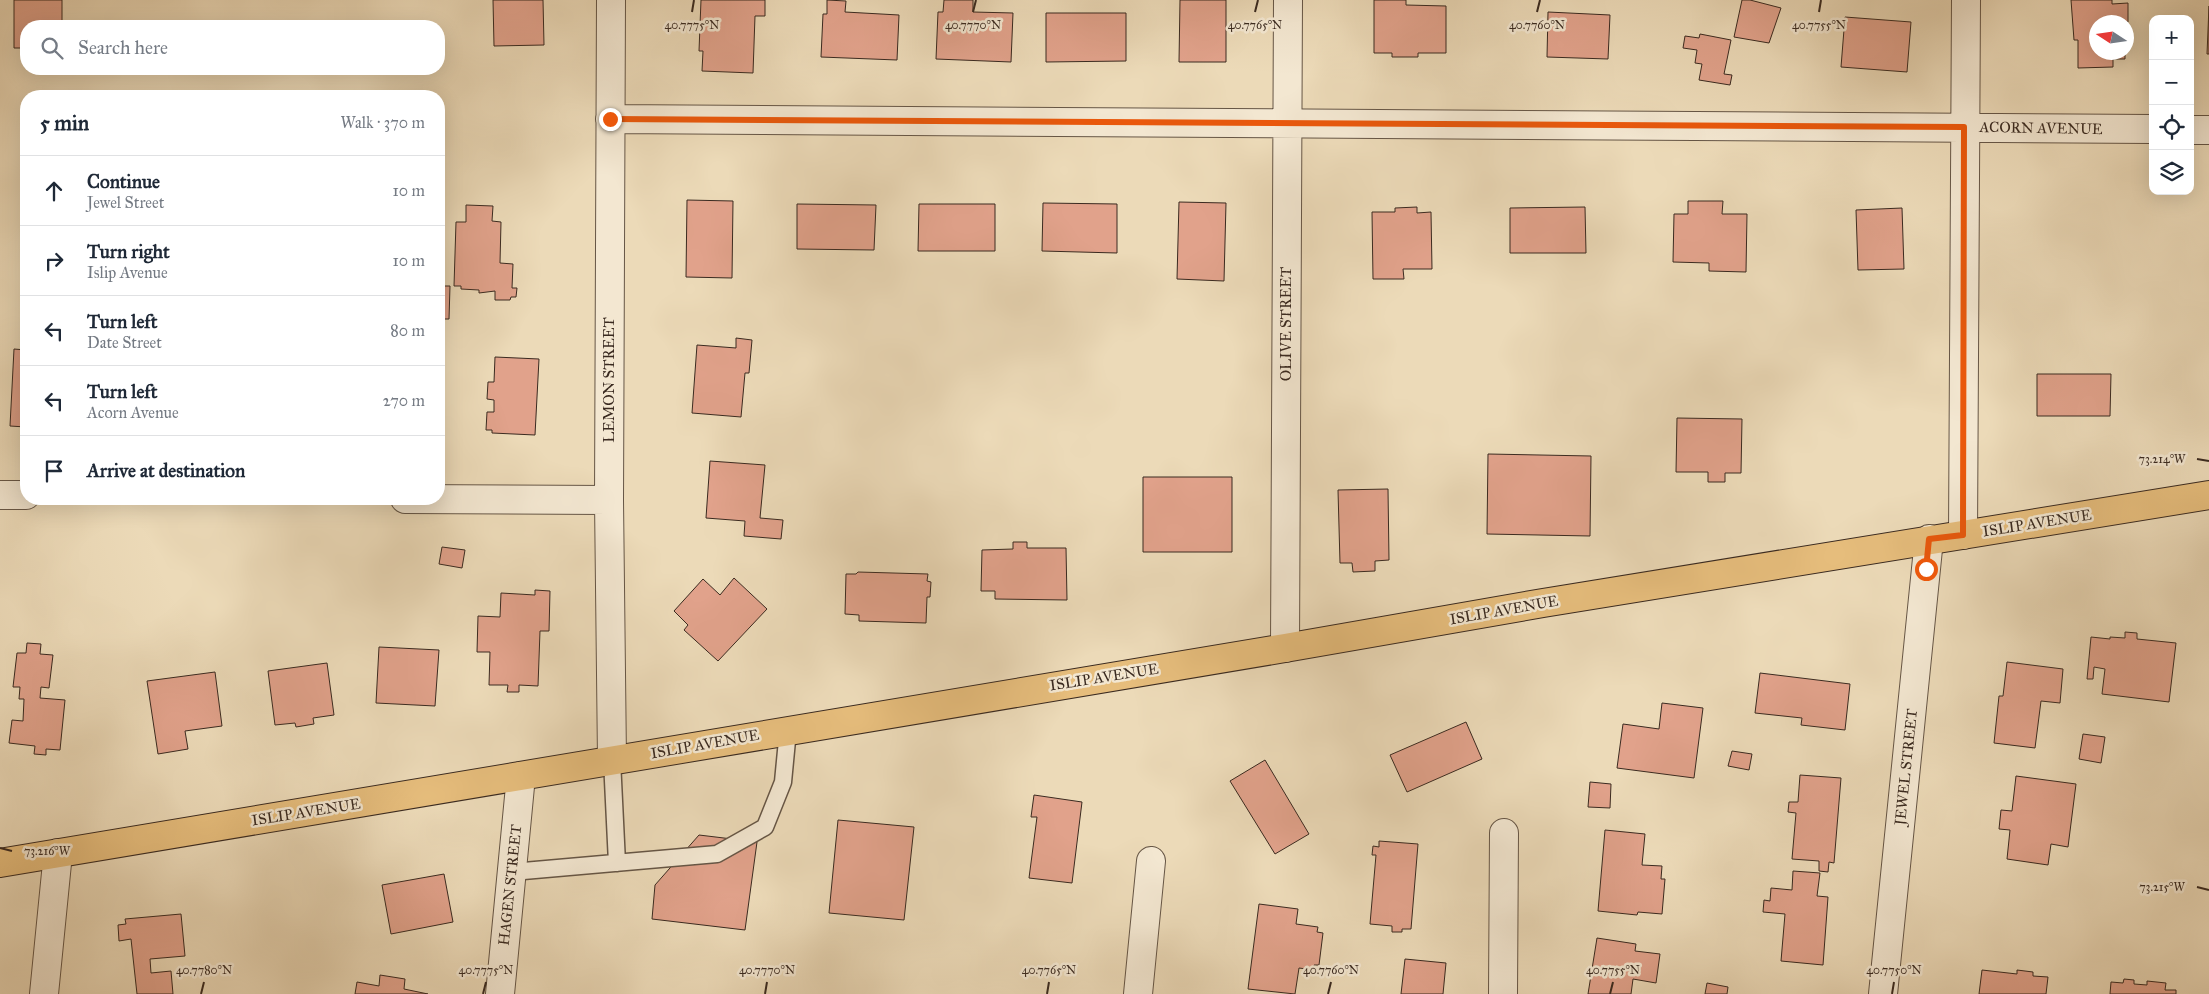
<!DOCTYPE html>
<meta charset="utf-8">
<style>
:root{--surface:#fff;--page:#f2f2f3;--text:#1f2937;--muted:#747a83;--line:#e0e1e3}
body{margin:0;font-family:"IM FELL Great Primer",serif;background:var(--page);color:var(--text)}
.controls{position:absolute;right:15px;top:15px;display:grid;overflow:hidden;border-radius:10px;box-shadow:0 5px 20px #0002}
.controls button{width:45px;height:45px;display:grid;place-items:center;padding:0;border:0;border-bottom:1px solid var(--line);background:var(--surface);color:var(--text);font:25px sans-serif}
.compass{position:absolute;left:2089px;top:15px;width:45px;height:45px;border-radius:50%;background:var(--surface);box-shadow:0 5px 20px #0002;rotate:282deg}
.stop{position:absolute;width:15px;height:15px;margin:-11px;border:4px solid #ea580c;border-radius:50%;background:#fff}
.stop.end{background:#ea580c;border-color:#fff;box-shadow:0 1px 5px #0008}
.list{margin:0;padding:0;list-style:none}
h2{display:flex;justify-content:space-between;align-items:center;height:65px;margin:0;padding:0 20px;font-size:21px}
h2 small{font-size:16px;font-weight:400;color:var(--muted)}
.list li{display:grid;grid-template-columns:32px 1fr auto;gap:15px;align-items:center;box-sizing:border-box;height:70px;padding:0 20px;border-top:1px solid var(--line)}
.list b{display:block;font-size:19px;white-space:nowrap}
.list p{margin:0;font-size:16px;white-space:nowrap;color:var(--muted)}
.list em{font-size:16px;font-style:normal;color:var(--muted)}
.icon{flex:none;width:28px;height:28px;fill:none;stroke:currentColor;stroke-width:2;stroke-linecap:round;stroke-linejoin:round}
.map{position:relative;flex:none;width:2209px;height:994px;overflow:hidden}
.search{position:absolute;background:var(--surface);box-shadow:0 5px 20px #0002;left:20px;top:20px;width:425px;height:55px;display:flex;align-items:center;gap:12px;box-sizing:border-box;padding:0 18px;border-radius:20px;color:var(--muted);font-size:19px}
.panel{position:absolute;background:var(--surface);box-shadow:0 5px 20px #0002;left:20px;top:90px;width:425px;height:415px;border-radius:20px}
.map>svg:first-child{display:block}
</style>
<div class="map">
<svg width="2209" height="994" viewBox="0 0 2209 994">
<rect width="100%" height="100%" fill="#ecdab8"/>
<filter id="stains"><feTurbulence type="fractalNoise" baseFrequency=".004" numOctaves="4"/><feColorMatrix values="0 0 0 0 .2 0 0 0 0 .09 0 0 0 0 .02 0 0 0 .5 -.17"/></filter>
<radialGradient id="worn" r=".72"><stop offset=".6" stop-color="#630" stop-opacity="0"/><stop offset="1" stop-color="#630" stop-opacity=".3"/></radialGradient>
<!-- building -->
<path fill="#e1a28b" stroke="#3a2a20" d="M14,0H62V26H26V48H14Z
M493,0H543L544,45L494,46Z
M701,0H765V16H755L753,73L702,71L703,51H699Z
M827,0L846,1L845,12L899,15L897,60L821,57L823,14H827Z
M944,0H973V12L1013,13L1011,62L936,59L938,12H943Z
M1180,0H1226V62H1179Z
M1374,0H1406V5L1446,6V53H1418V57H1392V53H1374Z
M1742,0H1750L1781,8L1769,43L1734,37Z
M2071,0H2112V4L2128,3V22H2096V52H2125V59H2113V67L2078,68V40H2074Z
M2209,6V54H2207Z
M1548,12L1610,15L1608,59L1547,57Z
M1046,13H1126V61L1046,62Z
M1845,17L1911,22L1907,72L1841,67Z
M1700,34L1731,40L1724,74L1732,75L1730,85L1699,80L1702,64L1695,63L1697,50L1683,48L1685,36L1699,38Z
M687,200L733,201L732,278L686,277Z
M1688,201H1723L1722,214H1747L1746,272L1709,271V263L1673,262L1674,214H1688Z
M1179,202L1226,203L1224,281L1177,279Z
M1043,203L1117,204V253L1042,251Z
M797,204L876,205L874,250L797,249Z
M919,204H995V251H918Z
M466,205L493,206L492,221L501,222L500,263L513,264L512,288H517L516,297H511L510,300H495V291L479,293V290L461,289V286H454L456,222H466Z
M1417,207V213L1431,212L1432,269H1403L1404,279H1373L1372,212H1395V208Z
M1585,207L1586,253H1510V208Z
M1902,208L1904,269L1858,270L1856,210Z
M439,286H450L449,319H439Z
M736,338L752,340L749,373H745L741,417L692,413L697,345L736,348Z
M14,349L26,350V427L10,426Z
M495,357L539,359L535,435L492,433V430H486L487,412H494V400L487,399L488,382H494Z
M2037,374H2111L2110,416H2037Z
M1677,418L1742,419L1741,473H1725V482H1708V472H1676Z
M1488,454L1591,456L1590,536L1487,534Z
M710,461L765,465L760,518L783,520L781,539L744,536L745,521L706,518Z
M1143,477H1232V552H1143Z
M1388,489L1389,560L1375,561V571L1353,572L1352,563H1340L1338,490Z
M1013,542H1027V548H1066L1067,600L995,599V591H981L982,550L1013,549Z
M442,547L465,550L462,568L439,564Z
M858,572L928,574L927,581L931,582L930,597H927L926,623L859,621V615L845,614L846,574H856Z
M734,578L767,609L718,661L684,630L688,625L674,611L703,579L720,595Z
M535,590L550,591L549,631H540L538,686L519,685V692H507L508,685H489L490,652H477L478,616L500,617L501,593L535,595Z
M2125,632L2137,633V639L2176,643L2169,702L2102,694L2105,669L2094,667L2093,679H2087L2091,637L2110,639V637L2125,638Z
M27,643L41,644L40,654L53,655L49,688L41,687L40,698L65,700L60,750L46,749V755L34,754L35,746L9,743L12,720L23,721L24,699H19L20,687H13L17,653H26Z
M379,647L439,650L435,706L376,703Z
M2007,662L2063,669L2060,703L2041,701L2035,748L1994,743L1999,696H2003Z
M327,663L334,715L313,718L314,724L296,727L295,723L275,725L268,671Z
M215,672L222,726L185,731L188,749L158,754L147,681Z
M1760,673L1850,684L1845,730L1801,725L1802,718L1755,713Z
M1662,703L1703,708L1694,778L1617,768L1623,724L1659,729Z
M1466,722L1482,759L1407,792L1390,755Z
M2083,734L2105,737L2101,763L2079,759Z
M1732,751L1752,754L1749,770L1728,766Z
M1265,760L1309,834L1275,854L1230,781Z
M1800,775L1841,778L1834,863L1829,862L1828,872L1819,871V861L1792,859L1796,813L1788,812L1789,802H1798Z
M2016,776L2076,784L2068,847L2051,844L2048,865L2007,859L2010,830L1999,829L2001,810L2012,811Z
M1590,782L1611,784L1610,808L1588,807Z
M1034,795L1082,802L1072,883L1029,878L1037,817H1031Z
M838,820L914,827L904,920L829,913Z
M1605,830L1645,834L1642,865L1662,866L1661,879H1665L1662,914L1638,912L1637,915L1598,911Z
M699,835L757,842L745,930L652,919L655,885Z
M1379,841L1418,844L1411,929H1402V932H1392V926L1370,924L1376,855H1372L1373,846L1379,847Z
M1793,871L1820,873L1817,896L1828,897L1823,965L1781,961L1785,914L1763,912L1764,900L1770,901L1771,888L1792,890Z
M444,874L453,922L391,934L382,885Z
M1259,904L1298,909L1296,924L1318,927L1317,932L1323,933L1319,965H1314V970L1299,968L1295,994L1248,989Z
M181,914L185,956L150,959L151,973L171,971L173,994H137L131,939L119,941L118,925L126,924L125,919Z
M1597,938L1636,944L1635,951L1660,954L1656,983L1633,979L1631,994H1588Z
M1405,959L1446,963L1443,994H1401Z
M1982,970L2017,974V970L2033,972V976L2048,977L2046,994H1979Z
M380,975L405,979L404,989L428,994H355L357,982L379,986Z
M2124,979L2134,980V984L2147,985V981L2166,983L2165,990H2176V994H2110L2111,982L2123,983Z
M1707,983L1728,987L1727,994H1705Z"/>
<g fill="none" stroke-linecap="round" stroke-linejoin="round">
<!-- service casing -->
<g stroke="#665646" stroke-width="19">
<path id="service" d="M612,760L617,863
M512,872L717,854L765,827L783,782L788,730"/>
</g>
<!-- minor casing -->
<g stroke="#665646" stroke-width="30">
<path id="minor" d="M611,0L609,500L612,760
M610,119L2153,129
M2190,130H2209
M0,495H26
M405,499L609,500
M1963,535L1966,0
M1285,648L1288,0
M44,994L58,853
M500,994L521,776
M1138,994L1151,861
M1503,994L1504,833
M1883,994L1929,539"/>
</g>
<!-- primary casing -->
<g stroke="#3a2a20" stroke-width="30">
<path id="primary" d="M0,863L1285,648L1543,603L2209,495"/>
</g>
<!-- service -->
<use href="#service" stroke="#f3e7d1" stroke-width="16"/>
<!-- minor -->
<use href="#minor" stroke="#f3e7d1" stroke-width="28"/>
<!-- primary -->
<use href="#primary" stroke="#e6bd7c" stroke-width="28"/>
</g>
<g fill="none" stroke-linecap="round" stroke-linejoin="round">
<!-- route -->
<path stroke="#ea580c" stroke-width="6" d="M610,119L1964,127L1963,535L1929,539L1926,569"/>
</g>
<!-- ticks -->
<path fill="none" stroke="#3a2a20" stroke-width="2" d="M692,12L694,0M973,12L976,0M1255,12L1258,0M1537,12L1540,0M1819,12L1821,0M2197,459L2209,461M0,848L12,851M2197,887L2209,890M201,994L204,982M483,994L486,982M765,994L767,982M1047,994L1049,982M1328,994L1331,982M1610,994L1613,982M1892,994L1894,982"/>
<g text-anchor="middle" dominant-baseline="central" stroke-width="5" stroke-linejoin="round" paint-order="stroke">
<!-- street labels -->
<g font-size="15" fill="#3a2a20" stroke="#f3e7d1">
<text transform="translate(2041 128) rotate(1)">ACORN AVENUE</text>
<text transform="translate(1286 324) rotate(-90)">OLIVE STREET</text>
<text transform="translate(609 380) rotate(-90)">LEMON STREET</text>
<text transform="translate(2037 523) rotate(-9)">ISLIP AVENUE</text>
<text transform="translate(1504 610) rotate(-10)">ISLIP AVENUE</text>
<text transform="translate(1104 677) rotate(-9)">ISLIP AVENUE</text>
<text transform="translate(705 744) rotate(-10)">ISLIP AVENUE</text>
<text transform="translate(1906 767) rotate(-84)">JEWEL STREET</text>
<text transform="translate(306 812) rotate(-9)">ISLIP AVENUE</text>
<text transform="translate(510 885) rotate(-84)">HAGEN STREET</text>
</g>
</g>
<g font-size="12" text-anchor="middle" fill="#3a2a20" stroke="#f3e7d1" stroke-width="5" stroke-linejoin="round" paint-order="stroke">
<text x="692" y="29">40.7775°N</text>
<text x="973" y="29">40.7770°N</text>
<text x="1255" y="29">40.7765°N</text>
<text x="1537" y="29">40.7760°N</text>
<text x="1819" y="29">40.7755°N</text>
<text x="2162" y="463">73.214°W</text>
<text x="47" y="855">73.216°W</text>
<text x="2162" y="891">73.215°W</text>
<text x="204" y="974">40.7780°N</text>
<text x="486" y="974">40.7775°N</text>
<text x="767" y="974">40.7770°N</text>
<text x="1049" y="974">40.7765°N</text>
<text x="1331" y="974">40.7760°N</text>
<text x="1613" y="974">40.7755°N</text>
<text x="1894" y="974">40.7750°N</text>
</g>
<rect width="100%" height="100%" filter="url(#stains)"/>
<rect width="100%" height="100%" fill="url(#worn)"/>
</svg>
<div class="controls">
<button>+</button>
<button>−</button>
<button><svg class="icon" aria-label="locate" viewBox="0 0 24 24"><circle cx="12" cy="12" r="6"/><path d="M12 2v4M12 18v4M2 12h4M18 12h4"/></svg></button>
<button><svg class="icon" aria-label="layers" viewBox="0 0 24 24"><path d="M12 4l9 5-9 5-9-5zM3 14l9 5 9-5"/></svg></button>
</div>
<svg class="compass" viewBox="-18 -18 36 36"><path d="M0-13l5 13h-10z" fill="#e53935"/><path d="M0 13l5-13h-10z" fill="#747a83"/></svg>
<div class="stop" style="left:1926px;top:569px"></div>
<div class="stop end" style="left:610px;top:119px"></div>
<div class="search"><svg class="icon" aria-label="search" viewBox="0 0 24 24"><circle cx="10" cy="10" r="6"/><path d="M15 15l6 6"/></svg>Search here</div>
<section class="panel">
<h2>5 min<small>Walk · 370 m</small></h2>
<ul class="list">
<li><svg class="icon" aria-label="ahead" viewBox="0 0 24 24"><path d="M12 20V5M6 11l6-6 6 6"/></svg><div><b>Continue</b><p>Jewel Street</p></div><em>10 m</em></li>
<li><svg class="icon" aria-label="right" viewBox="0 0 24 24"><path d="M7 20v-9h11M14 6l5 5-5 5"/></svg><div><b>Turn right</b><p>Islip Avenue</p></div><em>10 m</em></li>
<li><svg class="icon" aria-label="left" viewBox="0 0 24 24"><path d="M17 20v-9H6M10 6l-5 5 5 5"/></svg><div><b>Turn left</b><p>Date Street</p></div><em>80 m</em></li>
<li><svg class="icon" aria-label="left" viewBox="0 0 24 24"><path d="M17 20v-9H6M10 6l-5 5 5 5"/></svg><div><b>Turn left</b><p>Acorn Avenue</p></div><em>270 m</em></li>
<li><svg class="icon" aria-label="arrive" viewBox="0 0 24 24"><path d="M6 21V4h12l-3 4 3 4H6"/></svg><div><b>Arrive at destination</b></div></li>
</ul>
</section>
</div>
